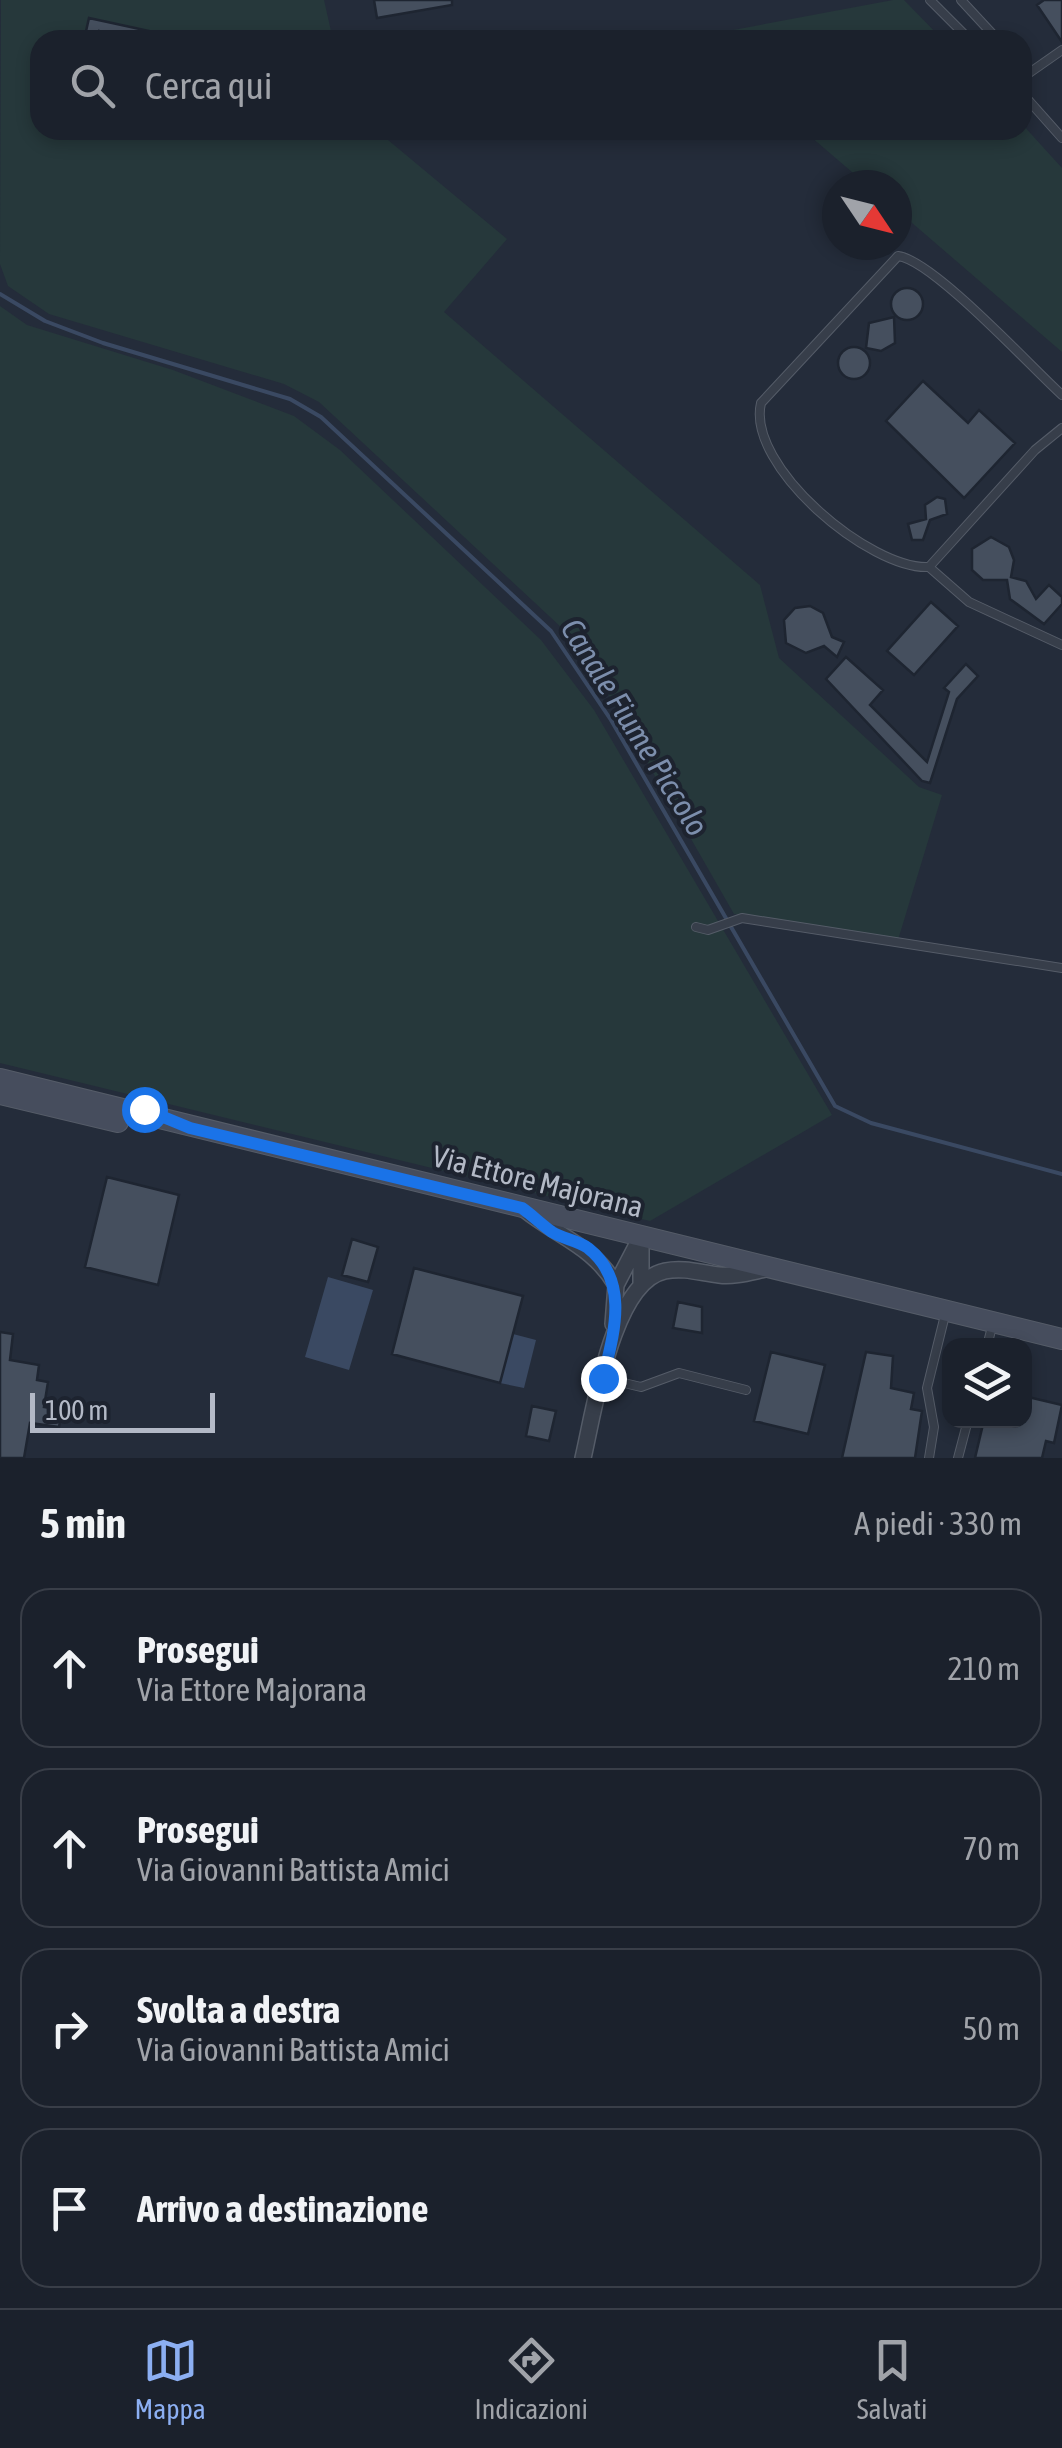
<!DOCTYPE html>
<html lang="it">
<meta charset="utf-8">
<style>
:root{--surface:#1b212c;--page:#282e38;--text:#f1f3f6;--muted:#a0a3a9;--line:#393e48;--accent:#8caff2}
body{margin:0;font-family:"Asap Condensed",sans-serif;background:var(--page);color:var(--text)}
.controls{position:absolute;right:30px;bottom:30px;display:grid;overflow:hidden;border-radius:20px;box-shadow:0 5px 15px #0003}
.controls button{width:90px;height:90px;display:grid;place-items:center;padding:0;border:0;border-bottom:2px solid var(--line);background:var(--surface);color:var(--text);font:50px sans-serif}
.compass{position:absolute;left:822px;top:170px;width:90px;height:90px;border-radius:50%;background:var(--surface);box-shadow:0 5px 15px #0003;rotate:125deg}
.scale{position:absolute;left:30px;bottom:25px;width:185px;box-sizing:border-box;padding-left:10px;border:5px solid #b3b9c6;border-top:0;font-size:28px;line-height:35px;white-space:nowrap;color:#b3b9c6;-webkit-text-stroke:8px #1d232f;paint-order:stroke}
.stop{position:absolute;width:30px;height:30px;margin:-22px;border:8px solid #1a73e8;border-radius:50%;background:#fff}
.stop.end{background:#1a73e8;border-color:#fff;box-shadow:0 2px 10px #0008}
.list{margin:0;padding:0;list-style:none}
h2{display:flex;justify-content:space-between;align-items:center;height:130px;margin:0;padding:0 40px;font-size:42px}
h2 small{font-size:32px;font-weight:400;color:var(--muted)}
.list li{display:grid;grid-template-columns:65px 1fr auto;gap:30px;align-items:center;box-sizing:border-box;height:160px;margin:0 20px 20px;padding:0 20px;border:2px solid var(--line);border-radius:30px}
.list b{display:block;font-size:38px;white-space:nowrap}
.list p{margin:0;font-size:32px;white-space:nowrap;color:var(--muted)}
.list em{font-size:32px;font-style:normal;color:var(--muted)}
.icon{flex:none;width:55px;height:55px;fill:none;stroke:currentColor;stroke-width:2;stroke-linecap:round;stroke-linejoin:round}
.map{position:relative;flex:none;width:1062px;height:1458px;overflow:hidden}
.search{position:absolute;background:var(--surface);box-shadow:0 5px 15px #0003;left:30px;right:30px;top:30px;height:110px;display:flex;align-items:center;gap:25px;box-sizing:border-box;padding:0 35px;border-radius:30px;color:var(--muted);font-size:38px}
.sheet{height:850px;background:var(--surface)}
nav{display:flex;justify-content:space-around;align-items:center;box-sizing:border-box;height:140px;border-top:2px solid var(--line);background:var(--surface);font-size:28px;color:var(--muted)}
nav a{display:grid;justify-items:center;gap:5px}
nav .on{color:var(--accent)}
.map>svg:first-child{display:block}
</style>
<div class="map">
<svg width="1062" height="1458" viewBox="0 0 1062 1458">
<rect width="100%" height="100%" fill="#242c3a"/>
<!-- green -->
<path fill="#26383b" d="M1,0H324L333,40H40V130H376L507,239L444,312L760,585L779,658L919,787L942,795L898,940L734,914L588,659L563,629L319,402L284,384L49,314L8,286L0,264Z
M893,0H904L943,40L696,37Z
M1022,124L1062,168V352L897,210V185H867L803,130H1022Z
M0,306L27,325L173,370L294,416L340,450L541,640L594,710L832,1115L650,1221L0,1063Z"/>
<!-- water -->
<path fill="#3a4962" d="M328,1277L373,1290L349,1370L305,1357Z
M513,1334L536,1340L524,1388L500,1383Z"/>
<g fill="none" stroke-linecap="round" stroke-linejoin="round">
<!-- stream -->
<path stroke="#3a4962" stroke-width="4" d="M0,294L45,321L103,343L290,399L321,417L551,631L611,720L835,1106L871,1123L1062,1174"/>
</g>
<!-- building -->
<path fill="#454f5e" stroke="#1e2531" stroke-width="2.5" d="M374,0H452V5L377,18Z
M1044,0H1062V42L1037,5Z
M89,18L172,36V40H142L99,31L97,40H84Z
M891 304a16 16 0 1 1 32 0a16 16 0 1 1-32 0Z
M894,317L895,343L881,351L866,348L869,323Z
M838 363a16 16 0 1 1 32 0a16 16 0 1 1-32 0Z
M923,381L968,423L979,410L1015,443L964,498L886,421Z
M937,497L945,499L947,514L930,520L923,540H912L908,524L926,519L925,505Z
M991,537L1009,547L1014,560L1011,577L1026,581L1036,599L1049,585L1062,597V604L1044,624L1010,599L1007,580H983L972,570V549Z
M931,602L958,626L914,675L887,651Z
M810,606L823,613L832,637L844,642L837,657L824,646L806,653L786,643L784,620L795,608Z
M846,657L883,690L870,705L927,762L949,692L944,688L966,664L978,676L957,699L930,783L922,781L826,679Z
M107,1177L179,1195L158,1285L85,1267Z
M352,1239L378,1247L368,1282L342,1275Z
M414,1268L523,1296L500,1383L392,1354Z
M678,1302L702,1307V1333L673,1328Z
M0,1332L13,1334L10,1360L39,1365L37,1380L48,1382L44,1407L62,1410L59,1427L30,1423L24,1458H0Z
M771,1352L825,1365L808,1434L754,1421Z
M866,1352L893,1356L891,1388L914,1393L911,1409L922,1411L915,1458H842Z
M1024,1396L1062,1405L1054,1443L1046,1441L1042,1458H975L984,1420H1024Z
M532,1406L556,1411L549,1441L526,1436Z"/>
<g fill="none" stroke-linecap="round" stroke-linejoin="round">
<!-- service casing -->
<g stroke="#555c68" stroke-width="10">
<path id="service" d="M930,0L970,40
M961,0L998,40
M1022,78L1062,50
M1022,93L1062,138
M1062,395C1031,367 933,260 898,256L761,403C746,466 870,570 929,567L1035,450L1062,428
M929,567L969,602L1062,645
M696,927L708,930L742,918L1062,968
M987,1346L993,1323
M603,1378L641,1387L679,1373L746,1390
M929,1458L934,1427L927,1388L946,1311
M958,1458L968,1420"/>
</g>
<!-- minor casing -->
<g stroke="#555c68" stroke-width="18">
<path id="minor" d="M525,1210C559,1237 594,1247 616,1285
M641,1284V1237
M613,1324L616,1285L641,1237
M583,1458C594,1412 612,1282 665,1271C684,1267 701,1273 719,1275C734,1277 751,1272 766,1269"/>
</g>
<!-- secondary casing -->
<g stroke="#555c68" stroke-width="22">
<path id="secondary" d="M0,1079L1062,1339
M0,1094L118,1122"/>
</g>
<!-- service -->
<use href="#service" stroke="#373e4a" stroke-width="8"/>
<!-- minor -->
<use href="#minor" stroke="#373e4a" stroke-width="15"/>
<!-- secondary -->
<use href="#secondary" stroke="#464d5d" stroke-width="20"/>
</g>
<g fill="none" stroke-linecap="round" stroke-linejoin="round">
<!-- route -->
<path stroke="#1a73e8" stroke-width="12" d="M144,1109L190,1128L522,1208C532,1215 542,1225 552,1232C563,1239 577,1240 588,1248C630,1281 614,1333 603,1378"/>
</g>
<g text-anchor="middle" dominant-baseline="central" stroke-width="8" stroke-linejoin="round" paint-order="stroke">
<!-- street labels -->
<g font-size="30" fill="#b3b9c6" stroke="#1d232f">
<text transform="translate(538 1181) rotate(14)">Via Ettore Majorana</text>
</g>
<!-- water labels -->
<g font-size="32" font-style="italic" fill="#7c8eac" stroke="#1d232f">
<text transform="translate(635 727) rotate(58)">Canale Fiume Piccolo</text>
</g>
</g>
</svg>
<div class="controls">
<button><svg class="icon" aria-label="layers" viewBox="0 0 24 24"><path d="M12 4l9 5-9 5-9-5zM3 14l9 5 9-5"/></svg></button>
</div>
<svg class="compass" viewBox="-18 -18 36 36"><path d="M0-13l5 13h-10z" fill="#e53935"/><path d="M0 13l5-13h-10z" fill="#a0a3a9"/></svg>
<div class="scale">100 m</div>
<div class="stop" style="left:144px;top:1109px"></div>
<div class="stop end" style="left:603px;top:1378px"></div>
<div class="search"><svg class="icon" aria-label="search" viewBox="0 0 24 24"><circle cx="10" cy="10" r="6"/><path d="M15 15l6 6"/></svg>Cerca qui</div>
</div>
<section class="sheet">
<h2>5 min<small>A piedi · 330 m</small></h2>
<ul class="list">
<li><svg class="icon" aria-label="ahead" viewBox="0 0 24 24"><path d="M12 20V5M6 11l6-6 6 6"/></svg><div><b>Prosegui</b><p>Via Ettore Majorana</p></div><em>210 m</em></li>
<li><svg class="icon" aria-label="ahead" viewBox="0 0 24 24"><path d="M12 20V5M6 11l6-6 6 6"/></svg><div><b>Prosegui</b><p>Via Giovanni Battista Amici</p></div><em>70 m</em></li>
<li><svg class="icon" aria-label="right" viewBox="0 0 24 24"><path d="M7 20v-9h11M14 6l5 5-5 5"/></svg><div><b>Svolta a destra</b><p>Via Giovanni Battista Amici</p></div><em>50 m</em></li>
<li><svg class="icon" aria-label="arrive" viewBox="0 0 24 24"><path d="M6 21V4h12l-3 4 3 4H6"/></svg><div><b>Arrivo a destinazione</b></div></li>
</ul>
</section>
<nav>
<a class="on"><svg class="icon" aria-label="map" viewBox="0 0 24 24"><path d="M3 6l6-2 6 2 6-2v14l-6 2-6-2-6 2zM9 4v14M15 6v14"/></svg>Mappa</a>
<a><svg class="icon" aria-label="directions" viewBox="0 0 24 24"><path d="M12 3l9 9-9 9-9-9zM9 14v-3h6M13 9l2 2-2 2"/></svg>Indicazioni</a>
<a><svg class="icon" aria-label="saved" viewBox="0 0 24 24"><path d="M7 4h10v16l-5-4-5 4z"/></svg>Salvati</a>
</nav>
